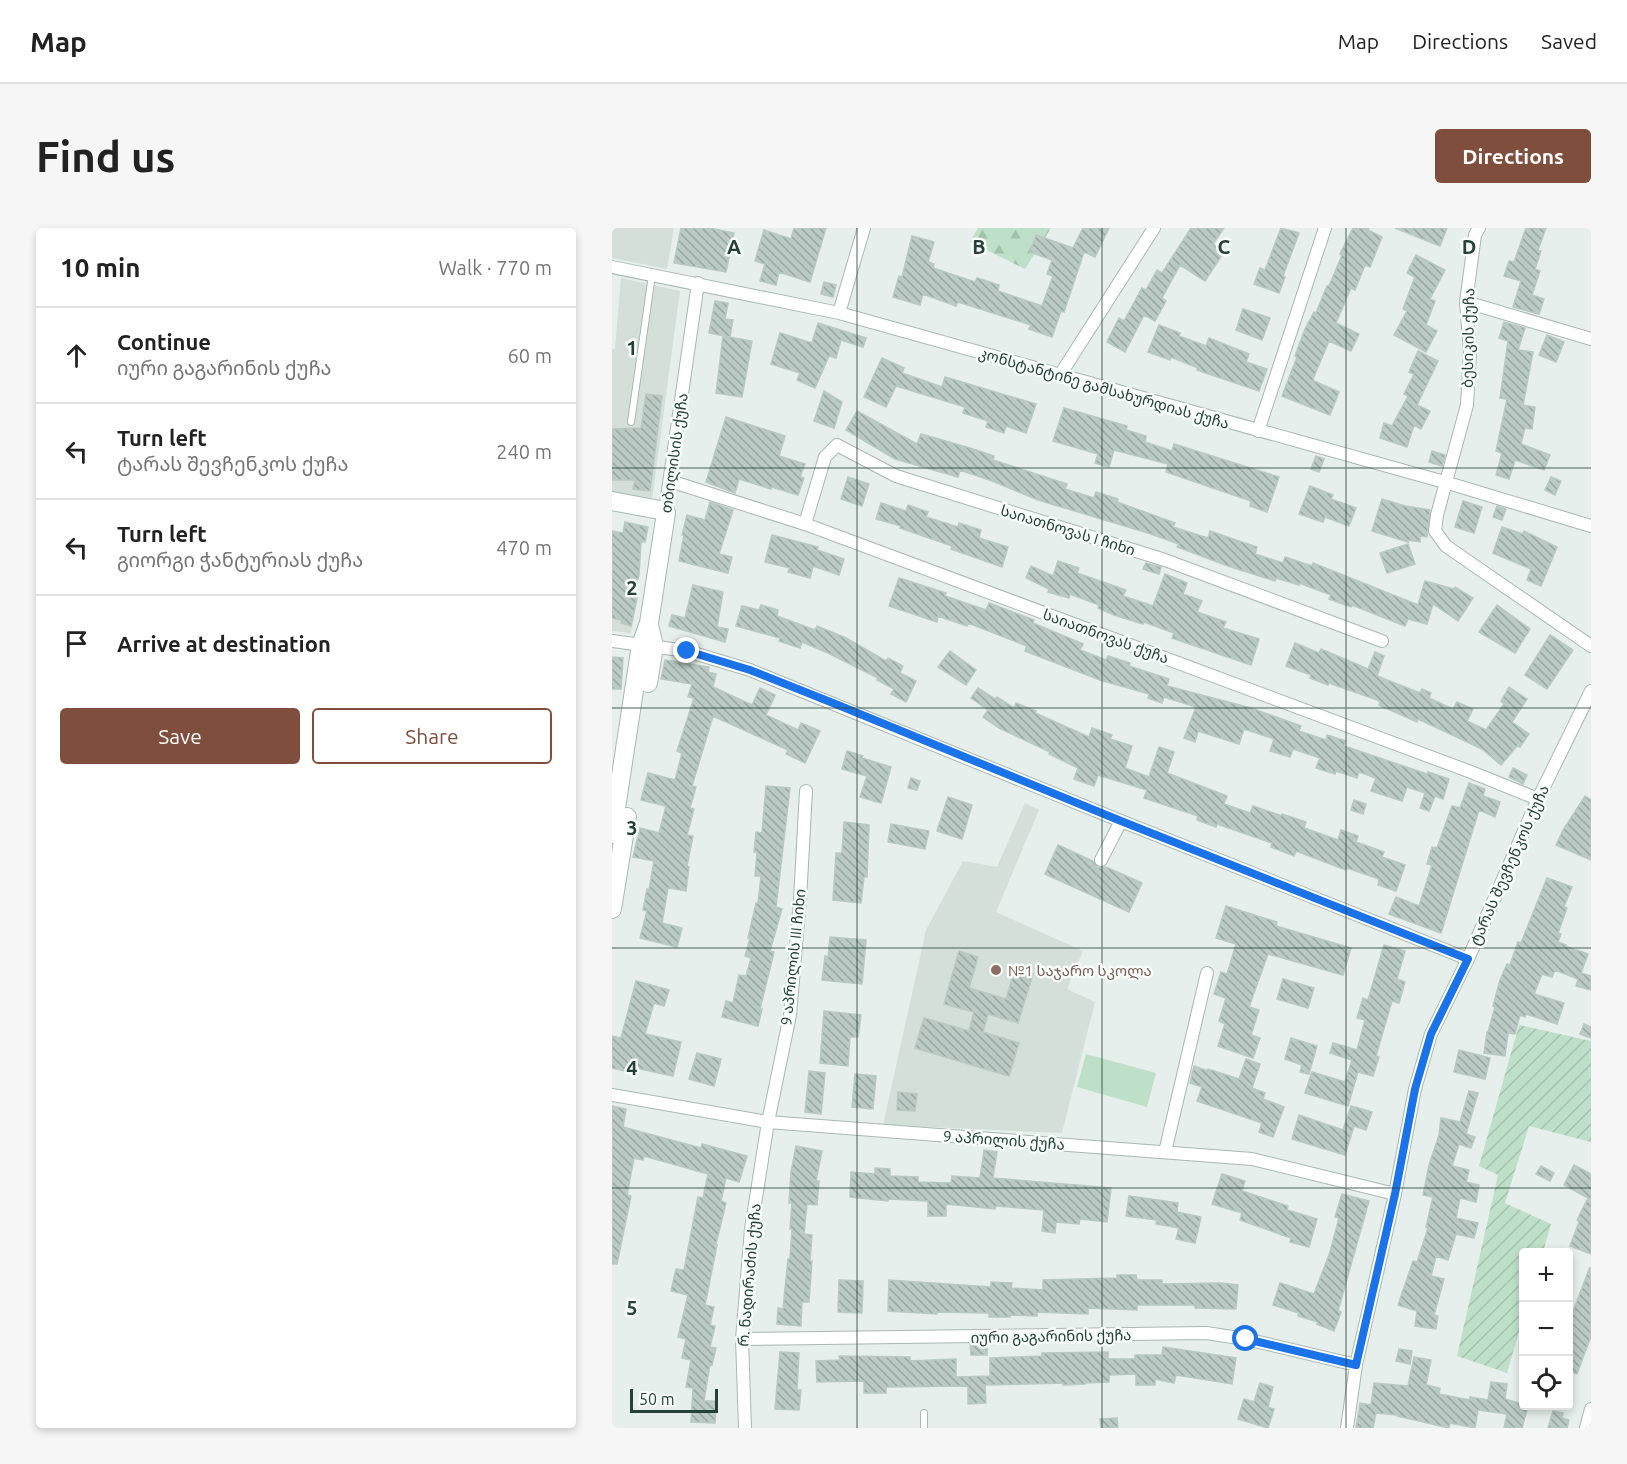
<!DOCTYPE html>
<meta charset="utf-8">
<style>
:root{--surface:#fff;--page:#f6f6f6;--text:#222;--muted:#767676;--line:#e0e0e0;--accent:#804e3d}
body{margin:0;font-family:Ubuntu,"Noto Sans Georgian",sans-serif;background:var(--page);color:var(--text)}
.controls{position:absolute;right:18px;bottom:18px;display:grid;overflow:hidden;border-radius:6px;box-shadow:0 3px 9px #0003}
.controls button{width:54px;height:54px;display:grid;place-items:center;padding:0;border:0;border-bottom:2px solid var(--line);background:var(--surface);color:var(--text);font:30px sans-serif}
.scale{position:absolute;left:18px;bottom:15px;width:88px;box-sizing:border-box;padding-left:6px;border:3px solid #24423a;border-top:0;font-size:16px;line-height:21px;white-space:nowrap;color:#24423a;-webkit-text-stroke:4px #f7fbf9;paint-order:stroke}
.stop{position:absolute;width:18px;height:18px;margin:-14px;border:4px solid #1a73e8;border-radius:50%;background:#fff}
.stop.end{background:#1a73e8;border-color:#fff;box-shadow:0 2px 6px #0008}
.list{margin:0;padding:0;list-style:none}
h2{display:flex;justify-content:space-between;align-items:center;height:78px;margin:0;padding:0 24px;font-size:26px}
h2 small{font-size:20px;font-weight:400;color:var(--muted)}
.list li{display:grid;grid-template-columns:39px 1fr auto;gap:18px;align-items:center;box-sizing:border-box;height:96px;padding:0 24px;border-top:2px solid var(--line)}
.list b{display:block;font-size:22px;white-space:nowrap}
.list p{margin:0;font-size:20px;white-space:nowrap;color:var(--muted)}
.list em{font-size:20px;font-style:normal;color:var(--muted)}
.actions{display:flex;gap:12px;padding:18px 24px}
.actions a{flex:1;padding:14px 0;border:2px solid var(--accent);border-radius:6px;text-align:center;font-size:21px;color:var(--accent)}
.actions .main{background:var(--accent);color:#fff}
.icon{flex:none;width:33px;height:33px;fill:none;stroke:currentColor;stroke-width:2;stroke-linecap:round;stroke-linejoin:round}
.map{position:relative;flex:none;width:979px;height:1200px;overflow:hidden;border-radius:6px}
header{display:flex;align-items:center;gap:36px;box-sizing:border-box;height:84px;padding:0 30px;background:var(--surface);border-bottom:2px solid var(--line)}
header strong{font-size:28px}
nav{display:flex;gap:33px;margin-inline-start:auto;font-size:21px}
.intro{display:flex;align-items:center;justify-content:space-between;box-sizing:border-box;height:144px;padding:0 36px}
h1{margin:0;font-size:42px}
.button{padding:15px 27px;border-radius:6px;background:var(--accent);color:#fff;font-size:21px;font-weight:700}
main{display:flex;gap:36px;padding:0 36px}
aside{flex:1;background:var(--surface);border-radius:6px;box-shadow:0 3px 9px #0003}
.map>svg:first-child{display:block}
</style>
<header>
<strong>Map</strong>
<nav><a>Map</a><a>Directions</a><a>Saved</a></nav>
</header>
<div class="intro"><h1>Find us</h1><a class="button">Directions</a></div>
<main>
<aside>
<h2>10 min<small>Walk · 770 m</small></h2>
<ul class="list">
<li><svg class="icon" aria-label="ahead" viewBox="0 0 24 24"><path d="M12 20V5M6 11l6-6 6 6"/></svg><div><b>Continue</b><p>იური გაგარინის ქუჩა</p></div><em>60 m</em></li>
<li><svg class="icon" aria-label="left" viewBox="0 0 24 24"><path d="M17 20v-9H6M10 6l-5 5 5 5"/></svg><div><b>Turn left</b><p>ტარას შევჩენკოს ქუჩა</p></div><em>240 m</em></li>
<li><svg class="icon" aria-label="left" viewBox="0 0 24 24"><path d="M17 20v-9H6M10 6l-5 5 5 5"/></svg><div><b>Turn left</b><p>გიორგი ჭანტურიას ქუჩა</p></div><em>470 m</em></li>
<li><svg class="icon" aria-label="arrive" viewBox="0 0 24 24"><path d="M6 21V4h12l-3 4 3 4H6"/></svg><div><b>Arrive at destination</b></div></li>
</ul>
<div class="actions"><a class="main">Save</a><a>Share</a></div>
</aside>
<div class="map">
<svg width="979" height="1200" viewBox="0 0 979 1200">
<defs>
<pattern id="forest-firs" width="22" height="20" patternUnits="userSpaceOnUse" patternTransform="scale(1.5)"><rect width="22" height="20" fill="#bfe0c8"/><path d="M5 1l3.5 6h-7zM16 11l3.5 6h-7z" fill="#a4c1ad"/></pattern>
<pattern id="garden-furrows" width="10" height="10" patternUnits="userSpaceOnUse" patternTransform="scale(1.5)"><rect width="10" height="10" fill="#bfe0c8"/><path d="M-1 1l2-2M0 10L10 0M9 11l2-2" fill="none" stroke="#a4c1ad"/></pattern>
<pattern id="building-back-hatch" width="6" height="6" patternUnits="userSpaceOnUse" patternTransform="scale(1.5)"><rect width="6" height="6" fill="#bbcac4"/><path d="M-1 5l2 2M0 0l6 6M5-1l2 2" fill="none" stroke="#98a6a0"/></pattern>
</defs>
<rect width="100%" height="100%" fill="#e6efeb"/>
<!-- built -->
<path fill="#d4dfda" d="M0,0H62L55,41L0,30Z
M9,50L68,63L40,272L0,265V121H3Z
M0,358L27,364L19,405L0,403Z
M413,575L427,582L384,684L471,723L455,761L483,774L450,905L271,897L314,702L351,633L385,639Z"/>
<!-- forest -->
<path fill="url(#forest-firs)" d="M366,0H439L413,41L358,14Z"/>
<!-- garden -->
<path fill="url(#garden-furrows)" d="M907,797L979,813V914L917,898L893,975L939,996L931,1024H912L911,1090L895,1145L845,1128L886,947L867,938Z"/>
<!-- pitch -->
<path fill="#bfe0c8" d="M474,826L544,845L535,879L465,859Z"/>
<!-- building -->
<path fill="url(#building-back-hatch)" stroke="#b8c9c2" stroke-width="1.5" d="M69,0H97L122,5L114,44L62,35Z
M182,0H214L198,54L167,44L164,57L148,53L153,36L143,33L152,2L179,11Z
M471,0H497L483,29L472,24L452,84L449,83L440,109L417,101L419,97L346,74L344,78L311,66L308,77L281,69L287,48L290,49L300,8L322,14L316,34L322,36L321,40L363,54L365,50L387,57L386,63L430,78L441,48L435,46L440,32L418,24L424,7L461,20Z
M579,0H612L601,16L612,24L593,53L568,37L550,70L554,73L543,93L532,87L513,124L495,114L507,90L512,93L530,60L534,62L545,42L550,45Z
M669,0L687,5L671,48L673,49L667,65L642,56L648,40L653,42Z
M741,0H757L756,2L770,9L758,39L753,37L743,62L739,60L724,95L747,106L739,123L717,113L701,151L702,153L727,164L718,187L670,168L685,129L683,128L693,101L702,84L704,85L715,58H717L730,27L728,26Z
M783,0H835L828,18Z
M914,0H934L926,22L929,23L923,41L928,43L920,67L932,71L927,86L901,79L909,53L892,48L897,33L902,34Z
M804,27L833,42L818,71L823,73L814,97L825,103L814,124L782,107L795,83L791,81L803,49L795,45Z
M212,54L224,57L221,69L209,66Z
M103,73L116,75L113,91L121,92L118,109L97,105Z
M631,81L658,90L650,112L624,102Z
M892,94L913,100L906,122L921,124L911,177L923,179L920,201L913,200L909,216L938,227L932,242L903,232L897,251L884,247L890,225L884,223L895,171L888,170L896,113L887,110Z
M206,95L254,110L251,119L229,112L224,130L217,128L203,160L185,152L188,145L159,136L168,105L200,115Z
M547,97L568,105L567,108L594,118L597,110L637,126L634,134L655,141L647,163L585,142L586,140L559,129L558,132L536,124Z
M935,107L952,114L944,134L927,127Z
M111,108L140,113L130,169L104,165Z
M806,123L826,133L805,177L818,183L809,201L802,197L795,219L768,210L772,195L780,198L796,168L792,166L802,146L797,144Z
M270,130L292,140L290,145L330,159L333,149L424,176L414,205L394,198L392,205L374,199L376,193L351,185L353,179L284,158L274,179L252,169Z
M212,163L230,174L222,200L202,193Z
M34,166L50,168L38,263L21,261L23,252H0V201L29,200Z
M452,180L515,198L514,202L534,208L533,214L560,223L562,216L667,249L655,284L638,278L639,273L554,244L556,236L502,222L497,239L483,235L486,226L441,213Z
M245,183L305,216L309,206L358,220L382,228L381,232L455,256L453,261L482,270L484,264L506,271L505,274L563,295L561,299L596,310L598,303L621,311L645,319L643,326L671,335L673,329L700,338L701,335L806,377L813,353L842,361L843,359L861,370L846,393L821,376L815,396L796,391L793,398L740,377L739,379L717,371L719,367L687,355V357L664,350L663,353L616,338L565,319L567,316L536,305L426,272L380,253L348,242L346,249L283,231L234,202Z
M114,189L173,208L167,228L193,236L188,249L192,250L186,267L160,259L159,261L127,251L123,265L94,254Z
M820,223L833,227L830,238L817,234Z
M704,228L712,231L707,244L699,241Z
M236,249L257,256L250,278L229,271Z
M939,249L949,253L943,267L933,262Z
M698,258L721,267L719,271L744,280L737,298L713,289L711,294L687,286Z
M770,271L793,278L818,282L815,309L808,308V314L795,312L796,314L760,303Z
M851,273L870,279L862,305L843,299Z
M98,274L121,282L107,326L120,329L116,345L67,333L72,307H70L75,287L93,292Z
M269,275L294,283L296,277L316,284L314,289L346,299L347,295L369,302L367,310L396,319L390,339L339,321L340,318L288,300L289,298L264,291Z
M885,278L894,281L890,292L881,289Z
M13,294L36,299L33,314H29L27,347L22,364L26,365L19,398L9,395L10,392L0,390V303L11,305Z
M890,299L911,306L912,303L945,319L929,358L915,352L919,341L881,325Z
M160,307L206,319L205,322L232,331L227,347L201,338L198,350L176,344L178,340L153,334Z
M796,316L803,336L775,345L768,325Z
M446,333L467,340L465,345L514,362L511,368L541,378L553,346L575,355L571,366L590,373L585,384L614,394L611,400L647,411L639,437L560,410L562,405L532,394L531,396L502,387L486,380L487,377L458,366L457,370L436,364L437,361L414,350L419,338L441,348Z
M534,335L549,339L547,346L531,341Z
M287,350L334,365L333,368L374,382L377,375L422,392L421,395L471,416L468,422L494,432L496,428L518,435L517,438L557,451L555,458L639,480L689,498L687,503L714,512L715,507L734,513L732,518L753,525L815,546L816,544L837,551L831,571L823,568L817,583L808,580L813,565L795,559L790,573L759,563L764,550L747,544L745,550L724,543L723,546L704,540L708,530L681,521L678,529L658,523L662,511L632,501L627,516L586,503L583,514L572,510L584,479L552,469L550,475L536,470L537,466L488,452L413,423L415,418L356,395L355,398L326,388L325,394L277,378Z
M81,357L111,364L105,399L116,401L113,414L57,398L60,387L73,390Z
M149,377L166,382L165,388L203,402L205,398L234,410L274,433L276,430L291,438L288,445L304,453L294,474L279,466L282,461L265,452L266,450L216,425L190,414L188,420L167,413L168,410L124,398L130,378L147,382Z
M885,377L918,401L903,425L867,404Z
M938,407L961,422L935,461L913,447Z
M683,415L707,425L709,421L756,441L763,424L772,428L765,448L808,465L810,461L819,465L817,470L841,481L845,474L861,481L855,493L874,502L892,476L889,473L897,459L915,471L900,494L917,506L908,519L905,518L889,537L870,521L806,491L805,494L767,477L768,473L717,455L716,457L698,450L699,447L674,438Z
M338,423L364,442L354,457L326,439Z
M0,429L11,430L9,461H0Z
M53,432L97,439L96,444L104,446L101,459L140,477L148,460L163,467L154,487L186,502L189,495L208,503L193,535L174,526L176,522L101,488L80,558L84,559L78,580L82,581L75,607L81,608L75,638L77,639L74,663L56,660L50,695L70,700L65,719L28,710L35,683L31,682L35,661L37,662L42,633L21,629L28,600L47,605L54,578L29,572L36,545L63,552L70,525L65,523L82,470L76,469L80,456L49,451Z
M366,460L383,471L385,469L402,480L404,475L424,483L423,485L477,509L480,500L500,507L498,511L520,518L513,540L537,549L547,519L562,524L555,545L615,568L612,576L638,585L641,578L670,588V586L694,594L692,600L726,612L729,602L746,608L744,614L772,624L770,629L793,637L784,663L766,657L767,651L735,640L734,642L684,623L682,628L659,619L660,615L605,596L604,599L585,592L586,588L532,570L535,562L486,547L482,558L462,551L466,540L437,526L438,524L387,500L371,489L376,482L359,470Z
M235,523L251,528L250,530L279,539L269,575L248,569L255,548L230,541Z
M901,540L915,547L911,556L897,549Z
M299,550L308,553L305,562L296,560Z
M857,555L873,561L871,568L888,574L883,589L867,582L829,705L777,686L784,669L807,678L820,637L815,636L820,619L825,620L840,578L848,580Z
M154,558L178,560L164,679L170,681L158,723L162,724L148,781H150L146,798L110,789L114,773L121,775L127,747L134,748L139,730L133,728L138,710H136L144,675H146L149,648H143L145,624H142L144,604L150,605Z
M973,568L979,572V632L944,617L951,602Z
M336,569L360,577L350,611L325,603Z
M742,572L754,576L751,586L739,582Z
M232,594L257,597L255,649H252L249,675L221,672L224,625H230Z
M279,596L317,603L313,621L276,614Z
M446,617L481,633L486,640L494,639L530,655L517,684L433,646Z
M935,650L960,659L952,679L955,680L946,705L949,706L946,714L954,717L953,718L976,726L969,745L979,748V762L964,758L966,751L943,742L940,749L930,746L922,766L952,775L945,796L914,786L913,789L908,787L903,806L896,805L893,828L872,825L875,804H876L883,779L881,778L888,752L895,736L898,737L906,714L909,715Z
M614,678L665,694L664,698L739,720L731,747L656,726L637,779L647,782L639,807L648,810L641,830L606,818L613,796L607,793L614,770L602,766L609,744L615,746L624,716L604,710Z
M218,709L254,712L250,756L210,752L213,728L216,729Z
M772,717L793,723L785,751L793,754L787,775L780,773L764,828L767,829L761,848L746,844L736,878L693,865L700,844L733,854L740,832L718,825L721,815L745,822L753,792L745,790L751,770L756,772Z
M347,723L366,729L357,760L394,771L403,741L421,746L406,795L376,786L371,804L407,815L397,848L303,820L312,790L357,803L362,784L332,776Z
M671,751L702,760L696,780L665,771Z
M24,753L57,762L52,778L42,775L33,806L69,814L61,848L14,838L13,843L0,840V808L9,810Z
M212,783L249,787L246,809H238L236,838L208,835Z
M972,796L979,799V810L968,806Z
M679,810L705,818L697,846L688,844L690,837L673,831Z
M847,822L878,830L873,851L842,844Z
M85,825L109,831L102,858L77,851Z
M634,831L648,836L640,860L653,865L651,871L672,879L661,909L647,904L650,895L585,873L590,859L578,855L582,838L596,843V841L627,851Z
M197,843L213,845L209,886L193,884Z
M243,846L264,848L261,881L240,879Z
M857,863L866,865L854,906L863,909L859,920L847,916L840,938L857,942L854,954L867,957L864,974L848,970L844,990L866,995L862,1010L844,1006L836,1032L824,1028L819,1048L832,1051L822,1087L826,1088L824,1101L803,1098L805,1083L786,1077L801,1033L805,1034L816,1000L814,999L821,969L811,967L817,937L827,907L829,890L848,894Z
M286,864L305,866L303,883L285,882Z
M0,878L14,881L11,899L89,920L90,916L135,928L127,954L114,950L109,973L114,975L104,1016L105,1017L93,1077L102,1079L98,1097L103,1098L98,1119L104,1120L100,1137L98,1136L92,1173H104L103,1195L79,1194L81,1160L74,1159L79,1132L70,1130L74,1111L66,1109L76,1067L59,1063L64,1041L72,1042L86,969L91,970L96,946L32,928L31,932L22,930L15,967L19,968L5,1036H0Z
M739,878L760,884L754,902L742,898L733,927L680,911L687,887L731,902Z
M184,918L210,923L204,953H207L205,977L195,976L192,1006L200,1007L198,1033H200L197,1074H190L189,1098L165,1096L166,1080L171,1081L176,1031H178L180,1001H178L180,975H177L179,944Z
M372,922L385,924L381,950L499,960L495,994L468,991L467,996L444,994L443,1005L430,1003L432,982L384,978L383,981L334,976V988H316V973L276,971V973L238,969L239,944L263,946V940L278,941V948L306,949V954L339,955L340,948L368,950Z
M962,937L979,946V1026L958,1018L967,994L965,992L976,970L952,957Z
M929,938L942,945L938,953L924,946Z
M610,946L633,953L630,963L676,978L675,982L705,991L697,1019L678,1014L679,1010L628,992L630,985L600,976Z
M730,966L757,973L726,1083L729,1084L722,1103L705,1096L706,1094L686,1088L687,1085L661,1077L668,1055L702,1066L718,1024L727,990L723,989Z
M517,968L566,975L565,984L589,989L583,1015L564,1011L567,1000L544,996L545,992L514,988Z
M978,1039L979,1108L965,1146L957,1143V1094Z
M505,1047H524L525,1052H550V1056L609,1055L626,1057L624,1081L583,1080V1077H525V1082L476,1080V1086L425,1084V1088L398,1087V1089H377V1085L325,1084V1086L276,1083L277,1052L379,1059V1054L400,1055L399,1060L431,1062V1052L505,1050Z
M227,1052L251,1053L250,1085L226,1084Z
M358,1116H375V1127H359Z
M551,1119L624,1130L620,1156L564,1147L562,1155L543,1151V1157H524V1146L497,1147V1154L473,1155V1156L451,1157V1155L373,1157L374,1175L356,1176V1158L274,1159V1165H252V1153L205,1154L204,1133L228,1132L227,1128L298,1129V1133L344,1131V1149L378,1148V1130L430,1128V1125L496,1124V1131H523V1127H550Z
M787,1121L800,1123L798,1136L784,1133Z
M168,1124L187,1125L185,1162H189L187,1182L163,1181Z
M802,1129L819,1132L814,1157L828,1160L827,1166L858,1172V1169L876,1172L879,1154L895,1156L893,1171L916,1178L910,1200H892L895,1186L866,1182L863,1200L838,1195L837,1200L785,1188V1187L764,1185L761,1200H744L748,1175L759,1177L762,1155L796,1158Z
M648,1155L661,1159L656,1179L662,1181L656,1200L626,1191L632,1171L642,1174Z
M941,1183L951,1185L950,1190L957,1192L955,1200H936Z
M505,1190L506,1200H489L488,1191Z"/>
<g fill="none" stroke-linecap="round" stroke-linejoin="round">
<!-- lane casing -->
<g stroke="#a8b8b2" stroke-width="8">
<path id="lane" d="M19,194L40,47
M312,1200V1185"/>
</g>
<!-- street casing -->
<g stroke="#a8b8b2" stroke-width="14">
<path id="street" d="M867,0L863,7L854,74L858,124L855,177L825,287L823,303L834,318L979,418
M0,39L227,85L836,255L979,298
M854,74L979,111
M227,85L252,0
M448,147L542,0
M646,203L713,0
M58,253L193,296L859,544L926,571
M53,283L86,55
M193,296L213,229L225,217L284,248L553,332L770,413
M0,413L75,423L138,442L509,593L856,731
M489,632L509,593
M0,867L156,894L640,931L783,966
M553,924L595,745
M130,1111L594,1105L634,1111L744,1137
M133,1200L130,1111L139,1001L156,894L178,787L188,672L194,563
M735,1200L744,1137L783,966L803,861L819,806L856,731L926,571L979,463
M974,1200L979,1181"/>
</g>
<!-- secondary casing -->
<g stroke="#a4bbb3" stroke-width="20">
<path id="secondary" d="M0,273L53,283L54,285L37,395L29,417L0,606
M36,455L42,418L37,397
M0,681L15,589"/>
</g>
<!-- lane -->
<use href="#lane" stroke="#fff" stroke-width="6"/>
<!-- street -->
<use href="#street" stroke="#fff" stroke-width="12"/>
<!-- secondary -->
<use href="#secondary" stroke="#fff" stroke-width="18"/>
</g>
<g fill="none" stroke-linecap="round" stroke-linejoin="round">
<!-- route -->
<path stroke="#1a73e8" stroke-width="8" d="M75,423L138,442L226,477L509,593L856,731L819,806L803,861L783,966L744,1137L634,1111"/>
</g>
<!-- grid -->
<path fill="none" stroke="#24423a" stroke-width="1.5" stroke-opacity="0.55" d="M245,0V1200M490,0V1200M734,0V1200M0,240H979M0,480H979M0,720H979M0,960H979"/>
<!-- markers -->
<circle fill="#8d6e63" stroke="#f7fbf9" stroke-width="2" cx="384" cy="742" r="6"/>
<g text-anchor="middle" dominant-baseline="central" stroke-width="5" stroke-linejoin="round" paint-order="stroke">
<!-- street labels -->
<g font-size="15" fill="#24423a" stroke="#f7fbf9">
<text transform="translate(856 110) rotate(-89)">ბესიკის ქუჩა</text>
<text transform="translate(492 160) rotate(16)">კონსტანტინე გამსახურდიას ქუჩა</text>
<text transform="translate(62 225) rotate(-82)">თბილისის ქუჩა</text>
<text transform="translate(456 302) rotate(17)">საიათნოვას I ჩიხი</text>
<text transform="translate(494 408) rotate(20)">საიათნოვას ქუჩა</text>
<text transform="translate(897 637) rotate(-66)">ტარას შევჩენკოს ქუჩა</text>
<text transform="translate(181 729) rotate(-84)">9 აპრილის III ჩიხი</text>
<text transform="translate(392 912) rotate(4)">9 აპრილის ქუჩა</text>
<text transform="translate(137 1047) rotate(-85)">რ. ნადირაძის ქუჩა</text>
<text transform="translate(439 1108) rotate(-1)">იური გაგარინის ქუჩა</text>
</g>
<!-- education labels -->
<g font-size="15" fill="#785e54" stroke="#f7fbf9" text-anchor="start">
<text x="396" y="742">№1 საჯარო სკოლა</text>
</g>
</g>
<g font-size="20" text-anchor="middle" font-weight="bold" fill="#24423a" stroke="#f7fbf9" stroke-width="5" stroke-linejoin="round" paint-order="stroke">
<text x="122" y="26">A</text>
<text x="367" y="26">B</text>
<text x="612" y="26">C</text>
<text x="857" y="26">D</text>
<text x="20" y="127">1</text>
<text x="20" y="367">2</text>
<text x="20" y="607">3</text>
<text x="20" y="847">4</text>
<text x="20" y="1087">5</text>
</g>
</svg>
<div class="controls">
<button>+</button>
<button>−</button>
<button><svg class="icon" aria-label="locate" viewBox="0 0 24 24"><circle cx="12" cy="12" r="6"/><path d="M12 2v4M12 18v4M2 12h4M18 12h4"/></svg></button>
</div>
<div class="scale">50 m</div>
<div class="stop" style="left:634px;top:1111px"></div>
<div class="stop end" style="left:75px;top:423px"></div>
</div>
</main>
